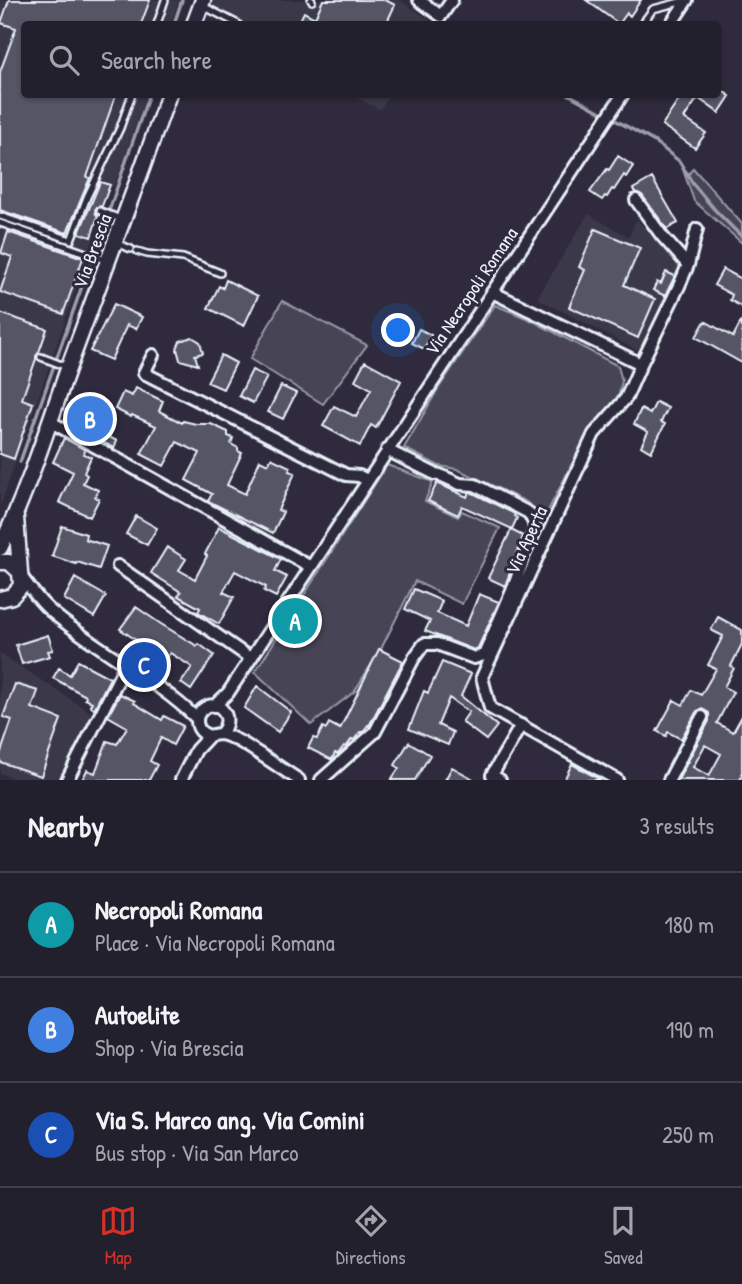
<!DOCTYPE html>
<meta charset="utf-8">
<style>
:root{--surface:#23202e;--page:#2b2836;--text:#f1f3f6;--muted:#a3a3aa;--line:#403e4a;--accent:#d93025}
body{margin:0;font-family:"Patrick Hand",sans-serif;background:var(--page);color:var(--text)}
.you{position:absolute;left:399px;top:331px;width:24px;height:24px;margin:-18px;border:5px solid #fff;border-radius:50%;background:#1a73e8;box-shadow:0 0 0 10px #1a73e833}
.badge{display:grid;place-items:center;width:46px;height:46px;border-radius:50%;background:var(--accent);color:#fff;font-size:23px;font-weight:700}
.pin{position:absolute;translate:-50% -50%;border:4px solid #fff;box-shadow:0 2px 7px #0006}
.list{margin:0;padding:0;list-style:none}
h2{display:flex;justify-content:space-between;align-items:center;height:91px;margin:0;padding:0 28px;font-size:30px}
h2 small{font-size:23px;font-weight:400;color:var(--muted)}
.list li{display:grid;grid-template-columns:46px 1fr auto;gap:21px;align-items:center;box-sizing:border-box;height:105px;padding:0 28px;border-top:2px solid var(--line)}
.list b{display:block;font-size:26px;white-space:nowrap}
.list p{margin:0;font-size:23px;white-space:nowrap;color:var(--muted)}
.list em{font-size:23px;font-style:normal;color:var(--muted)}
.icon{flex:none;width:38px;height:38px;fill:none;stroke:currentColor;stroke-width:2;stroke-linecap:round;stroke-linejoin:round}
.map{position:relative;flex:none;width:742px;height:780px;overflow:hidden}
.search{position:absolute;background:var(--surface);box-shadow:0 2px 5px #0004;left:21px;right:21px;top:21px;height:77px;display:flex;align-items:center;gap:18px;box-sizing:border-box;padding:0 24px;border-radius:7px;color:var(--muted);font-size:26px}
.sheet{height:406px;background:var(--surface)}
nav{display:flex;justify-content:space-around;align-items:center;box-sizing:border-box;height:98px;border-top:2px solid var(--line);background:var(--surface);font-size:19px;color:var(--muted)}
nav a{display:grid;justify-items:center;gap:4px}
nav .on{color:var(--accent)}
.map>svg:first-child{display:block}
</style>
<div class="map">
<svg width="742" height="780" viewBox="0 0 742 780">
<rect width="100%" height="100%" fill="#2f2a3d"/>
<filter id="ink" filterUnits="userSpaceOnUse"><feTurbulence type="fractalNoise" baseFrequency=".0143" numOctaves="2"/><feDisplacementMap in="SourceGraphic" scale="14" xChannelSelector="R" yChannelSelector="G"/><feConvolveMatrix kernelMatrix="1 2 1 2 8 2 1 2 1" color-interpolation-filters="sRGB"/></filter>
<g filter="url(#ink)">
<!-- built -->
<path fill="#3b3749" d="M0,0H179L171,24H24V94L146,95L114,187L109,186L91,236L94,238L0,507Z
M213,0H400L435,24H222L220,23L224,13L212,3Z
M351,95H390L380,110Z
M588,214L629,237L636,219L683,266L642,353L537,298Z
M0,653L96,716L62,780H17L0,773Z"/>
<!-- green -->
<path fill="#464455" stroke="#979aa6" stroke-width="2" d="M682,167L689,174L693,168L742,224V243L694,201Z
M282,301L367,345L323,404L250,359Z
M495,305L531,320L618,366L622,381L619,394L610,407L589,430L545,517L525,501L457,469L439,466L404,448L438,389Z
M387,465L433,482L425,501L458,517L462,511L500,528L462,604L415,581L382,647L354,692L311,725L255,672Z"/>
<g fill="none" stroke-linecap="round" stroke-linejoin="round">
<!-- stream -->
<path stroke="#9c9fab" stroke-width="3.5" d="M174,24L182,0
M568,94L655,142L679,161L693,184L715,210L742,237
M110,208L149,94
M20,462L106,218"/>
</g>
<!-- building -->
<path fill="#575565" stroke="#e8f1f8" stroke-width="2" fill-rule="evenodd" d="M9,0H150L141,24H24V94H116L87,177L90,178L67,233L0,210V72L16,28L1,23Z
M323,0H385L395,5L386,24H298L304,12L315,18Z
M586,0H641L630,16L627,13L619,24Z
M718,88L730,96L719,113L698,98L684,118L706,133L695,148L662,125L683,94H718Z
M618,156L633,166L626,177L624,175L614,190L612,189L607,197L605,196L602,200L590,192L607,169L609,170Z
M652,178L678,223L667,229L642,195L635,192L633,189Z
M100,182L110,185L102,206L97,207L95,210L96,214L98,216L91,237L79,233Z
M595,229L640,248L624,285L655,299L638,338L569,307L585,270L579,267Z
M8,232L83,258L63,314L0,292L12,257L1,253Z
M723,269L742,279V307L730,300L732,295L714,285Z
M666,272L675,276L665,296L653,290L657,282L661,284Z
M226,280L258,296L244,326L208,308L219,286L223,288Z
M114,304L142,317L136,329L127,325L111,360L90,351Z
M0,313L47,329L39,352L36,356V359L22,399L33,403L14,459L0,454Z
M742,320V363L696,337L705,321L733,337Z
M419,329L431,335L424,349L412,343Z
M192,337L200,342L203,353L195,355L198,365L180,360L177,349L180,341Z
M221,355L236,363L223,389L207,382Z
M365,361L401,381L376,428L371,425L360,446L323,426L334,406L356,417L371,389L355,380Z
M252,370L267,377L253,403L239,396Z
M281,386L296,393L283,419L268,412Z
M136,388L163,401L159,411L182,423L183,421L196,424H211L228,432V436L233,438L231,444L238,448V451L242,453L227,485L245,494L260,460L268,464L271,458L290,467L289,471L295,473L278,510L283,512L273,533L208,501L212,494L186,480L200,453L177,442L164,466L141,454L156,426L132,415L131,417L115,409L123,392L132,396Z
M656,402L668,408L661,422L665,424L651,452L641,446L648,432L634,424L641,409L650,414Z
M82,404L113,421L105,435L117,441L114,448L71,424Z
M64,438L85,450L84,454L91,457L84,473L87,475L83,483L98,490L95,497L99,499L90,517L59,502L73,472L53,462Z
M437,483L467,497L469,492L473,493L515,514L514,516L517,518L512,529L462,506L458,515L428,501Z
M136,516L157,528L147,545L126,534Z
M62,526L86,534L85,539L107,546L99,569L77,562L76,564L52,556Z
M219,527L281,559L275,571L287,577L276,597L264,591L266,587L235,571L223,592L234,597L219,624L198,612L200,608L178,596L181,592L151,573L167,547L186,559L179,570L195,579L207,556L205,554Z
M511,530L523,536L505,586L488,578Z
M75,578L106,596L94,617L64,599Z
M414,589L442,601L437,613L466,626L479,594L499,602L478,648L474,650L425,631L430,621L405,609Z
M136,607L161,624L197,646L199,644L214,655L191,690L181,683L192,667L170,653L165,661L150,652L151,650L120,629Z
M718,617L742,630V644L731,666L734,668L724,687L733,692L717,723L733,732L742,716V776L740,780H678L709,721V713L702,709L697,711L681,739L668,732L666,736L657,731L674,700L683,705L691,690L701,695L716,669L708,665L723,636L711,630ZM705,745L721,754L709,776L693,767Z
M48,635L53,650L48,651L50,656L22,664L16,645Z
M379,649L403,661L369,726L368,725L362,733L360,732L354,740L352,739L346,747L344,746L338,754L335,753L332,760L308,748L313,738L317,739L323,727L326,729L329,723L340,729Z
M78,661L110,678L94,709L90,706L92,702L85,699L86,696L53,678L59,668L70,675Z
M442,662L471,674L461,696L497,726L486,740L462,722L469,712L449,698L438,725L453,732L448,745L409,729L424,691L428,693Z
M15,684L38,691L32,708L61,719L41,776L0,762V755L12,720L3,717Z
M257,686L291,712L278,732L244,708Z
M120,694L135,701L134,703L162,720L164,716L183,726L173,745L161,738L150,761L157,765L149,780H82L87,770L95,773L107,741L117,744L127,727L108,716Z
M409,742L430,755L415,780H391L399,768L395,765Z
M572,764L601,780H564Z
M452,767L475,780H445Z"/>
<g fill="none" stroke-linecap="round" stroke-linejoin="round">
<!-- service casing -->
<g stroke="#e8f1f8" stroke-width="10">
<path id="service" d="M311,0L312,1
M203,6L238,24
M157,24L165,0
M642,24L653,9L684,1
M100,211L121,219
M0,216L71,240L87,197L120,128L132,94
M0,223L106,260
M116,243L131,249
M137,251L147,254L183,258L220,273
M41,357L67,367"/>
</g>
<!-- minor casing -->
<g stroke="#e8f1f8" stroke-width="16">
<path id="minor" d="M419,0L441,16L452,0
M671,24L687,0
M636,200L662,236L688,265
M492,292L641,364L626,398L594,434L482,677L490,708L617,780
M153,355L144,373L346,475L359,476L367,480
M641,364L679,286L688,265L697,229
M51,422L311,567
M118,566L250,658
M21,576C31,589 40,603 53,613C98,651 155,678 197,719
M214,706L228,693L623,94
M220,734C236,719 219,696 203,709C195,715 195,727 203,733C209,737 212,735 219,734C223,734 230,737 234,739C242,742 250,748 258,753C272,762 285,771 299,780
M67,780L125,666
M181,780L196,750L209,736
M321,780L375,732L414,658L424,644H437L474,658L484,655L512,591L535,529L534,523L529,513L475,485L460,484L440,475L435,474L387,450
M500,780L492,775L521,725
M669,780L702,717"/>
</g>
<!-- secondary casing -->
<g stroke="#e8f1f8" stroke-width="19">
<path id="secondary" d="M194,24L203,0
M0,548C28,490 47,429 68,369C102,278 136,186 169,94
M0,562H9L20,572
M0,599L12,596L21,586L16,517"/>
</g>
<!-- service -->
<use href="#service" stroke="#2f2a3d" stroke-width="5"/>
<!-- minor -->
<use href="#minor" stroke="#2f2a3d" stroke-width="10"/>
<!-- secondary -->
<use href="#secondary" stroke="#2f2a3d" stroke-width="14"/>
</g>
</g>
<g text-anchor="middle" dominant-baseline="central" stroke-width="6" stroke-linejoin="round" paint-order="stroke">
<!-- street labels -->
<g font-size="19" fill="#e8f1f8" stroke="#2f2a3d">
<text transform="translate(92 251) rotate(-70)">Via Brescia</text>
<text transform="translate(471 291) rotate(-56)">Via Necropoli Romana</text>
<text transform="translate(526 540) rotate(-65)">Via Aperta</text>
</g>
</g>
</svg>
<div class="you"></div>
<div class="pin badge" style="left:295px;top:621px;background:#0f9aa8">A</div>
<div class="pin badge" style="left:90px;top:419px;background:#3f7fe0">B</div>
<div class="pin badge" style="left:144px;top:665px;background:#1a4fb4">C</div>
<div class="search"><svg class="icon" aria-label="search" viewBox="0 0 24 24"><circle cx="10" cy="10" r="6"/><path d="M15 15l6 6"/></svg>Search here</div>
</div>
<section class="sheet">
<h2>Nearby<small>3 results</small></h2>
<ul class="list">
<li><span class="badge" style="background:#0f9aa8">A</span><div><b>Necropoli Romana</b><p>Place · Via Necropoli Romana</p></div><em>180 m</em></li>
<li><span class="badge" style="background:#3f7fe0">B</span><div><b>Autoelite</b><p>Shop · Via Brescia</p></div><em>190 m</em></li>
<li><span class="badge" style="background:#1a4fb4">C</span><div><b>Via S. Marco ang. Via Comini</b><p>Bus stop · Via San Marco</p></div><em>250 m</em></li>
</ul>
</section>
<nav>
<a class="on"><svg class="icon" aria-label="map" viewBox="0 0 24 24"><path d="M3 6l6-2 6 2 6-2v14l-6 2-6-2-6 2zM9 4v14M15 6v14"/></svg>Map</a>
<a><svg class="icon" aria-label="directions" viewBox="0 0 24 24"><path d="M12 3l9 9-9 9-9-9zM9 14v-3h6M13 9l2 2-2 2"/></svg>Directions</a>
<a><svg class="icon" aria-label="saved" viewBox="0 0 24 24"><path d="M7 4h10v16l-5-4-5 4z"/></svg>Saved</a>
</nav>
